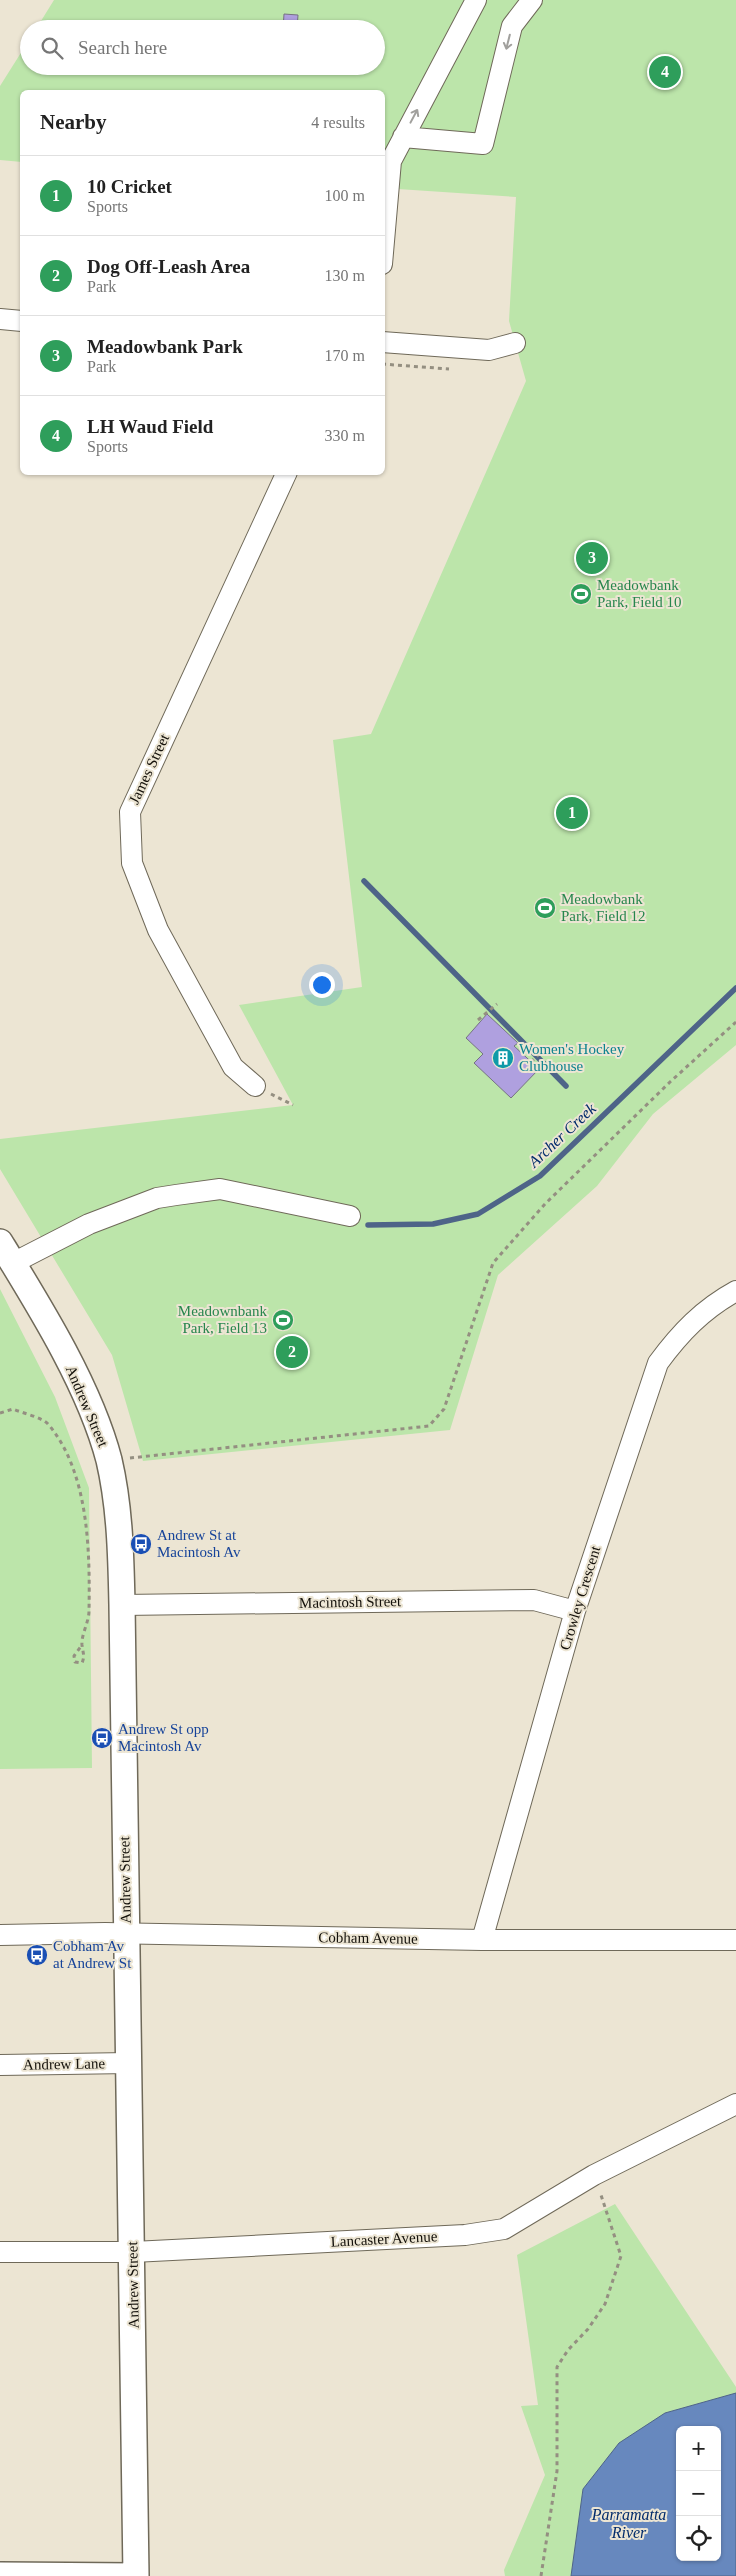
<!DOCTYPE html>
<meta charset="utf-8">
<style>
:root{--surface:#fff;--page:#f2f2f2;--text:#222;--muted:#767676;--line:#e0e0e0;--accent:#2563eb}
body{margin:0;font-family:Georgia,serif;background:var(--page);color:var(--text)}
.controls{position:absolute;right:15px;bottom:15px;display:grid;overflow:hidden;border-radius:8px;box-shadow:0 1px 4px #0004}
.controls button{width:45px;height:45px;display:grid;place-items:center;padding:0;border:0;border-bottom:1px solid var(--line);background:var(--surface);color:var(--text);font:25px sans-serif}
.you{position:absolute;left:321px;top:984px;width:18px;height:18px;margin:-12px;border:4px solid #fff;border-radius:50%;background:#1a73e8;box-shadow:0 0 0 8px #1a73e833}
.badge{display:grid;place-items:center;width:32px;height:32px;border-radius:50%;background:var(--accent);color:#fff;font-size:16px;font-weight:700}
.pin{position:absolute;translate:-50% -50%;border:2px solid #fff;box-shadow:0 1px 5px #0006}
.list{margin:0;padding:0;list-style:none}
h2{display:flex;justify-content:space-between;align-items:center;height:65px;margin:0;padding:0 20px;font-size:21px}
h2 small{font-size:16px;font-weight:400;color:var(--muted)}
.list li{display:grid;grid-template-columns:32px 1fr auto;gap:15px;align-items:center;box-sizing:border-box;height:80px;padding:0 20px;border-top:1px solid var(--line)}
.list b{display:block;font-size:19px;white-space:nowrap}
.list p{margin:0;font-size:16px;white-space:nowrap;color:var(--muted)}
.list em{font-size:16px;font-style:normal;color:var(--muted)}
.icon{flex:none;width:28px;height:28px;fill:none;stroke:currentColor;stroke-width:2;stroke-linecap:round;stroke-linejoin:round}
.map{position:relative;flex:none;width:736px;height:2576px;overflow:hidden}
.search{position:absolute;background:var(--surface);box-shadow:0 1px 4px #0004;left:20px;top:20px;width:365px;height:55px;display:flex;align-items:center;gap:12px;box-sizing:border-box;padding:0 18px;border-radius:28px;color:var(--muted);font-size:19px}
.panel{position:absolute;background:var(--surface);box-shadow:0 1px 4px #0004;left:20px;top:90px;width:365px;height:385px;border-radius:8px}
.map>svg:first-child{display:block}
</style>
<div class="map">
<svg width="736" height="2576" viewBox="0 0 736 2576">
<rect width="100%" height="100%" fill="#ece5d3"/>
<!-- green -->
<path fill="#bce5aa" d="M54,0H736V1045L653,1114L597,1186L498,1275L450,1430L143,1461L112,1355L0,1169V1139L293,1105L239,1005L362,987L333,740L371,734L526,381L509,321L516,197L383,188L382,92H22V162L0,160V86L29,40V66H376V29H36Z
M0,1289L55,1397L89,1488L92,1768L0,1769Z
M615,2204L736,2387V2393L665,2413L583,2489L571,2576H505L504,2570L545,2475L521,2406L538,2405L517,2255Z"/>
<!-- water -->
<path fill="#6788be" stroke="#4e6488" fill-rule="evenodd" d="M736,2393V2576H571L583,2489L619,2443L665,2413ZM680,2430H717V2557H680Z"/>
<g fill="none" stroke-linecap="round" stroke-linejoin="round">
<!-- stream -->
<path stroke="#4e6488" stroke-width="5.5" d="M364,881L566,1086
M368,1225L433,1224L478,1214L540,1176L736,988"/>
</g>
<!-- building -->
<path fill="#afa0df" stroke="#767283" d="M284,14L298,15L297,29H283Z
M487,1014L518,1043L514,1046L539,1069L511,1098L474,1063L483,1054L466,1038Z"/>
<g fill="none" stroke-linecap="round" stroke-linejoin="round">
<!-- minor casing -->
<g stroke="#6f6959" stroke-width="22">
<path id="minor" d="M403,137L483,144L512,26L532,0
M382,264L391,161L476,0
M0,319L22,321
M382,342L489,350L515,343
M255,1086L233,1067L158,930L132,863L130,812L287,472
M13,1263L89,1224L157,1198L176,1195L220,1189L350,1216
M122,1605L534,1600L575,1611
M0,1935L105,1933L482,1940H736
M482,1940L575,1611L658,1363C680,1333 703,1309 736,1291
M0,2065L129,2063
M0,2252H133L465,2235L504,2229L594,2175L736,2104"/>
</g>
<!-- major casing -->
<g stroke="#6f6959" stroke-width="28">
<path id="major" d="M0,1242C40,1307 90,1387 109,1460C120,1507 121,1557 122,1605L136,2576L0,2575"/>
</g>
<!-- path -->
<path stroke="#948f81" stroke-width="3" stroke-dasharray="4 4" stroke-linecap="butt" d="M382,364L449,369
M478,1020L497,1004
M531,1062L543,1050
M271,1094L293,1105
M0,1413L13,1409C22,1413 41,1417 48,1424C89,1472 90,1551 89,1611C89,1622 81,1635 82,1645C83,1653 85,1656 82,1663L75,1662L74,1656L82,1645
M130,1458L429,1426L444,1409L493,1263L545,1204L670,1082L736,1022
M541,2576L557,2471V2367L568,2350L588,2329L605,2304L621,2256L600,2192"/>
<!-- minor -->
<use href="#minor" stroke="#fff" stroke-width="20"/>
<!-- major -->
<use href="#major" stroke="#fff" stroke-width="25"/>
</g>
<!-- one-way arrows -->
<defs><path id="oneway-shaft" d="M-6 0H5M1.5-3L5.5 0L1.5 3" fill="none" stroke-width="1.6" stroke-linecap="round" stroke-linejoin="round" transform="scale(1.25)"/></defs>
<g stroke="#a1a09d">
<use href="#oneway-shaft" transform="translate(508 42) rotate(104)"/>
<use href="#oneway-shaft" transform="translate(414 116) rotate(-62)"/>
</g>
<!-- icons -->
<defs>
<g id="stadium-disc" transform="scale(1.125)"><circle r="9.5" fill="#2e9e5b" stroke="#ece5d3"/><path d="M0-5a6.5 5 0 1 0 0 10a6.5 5 0 1 0 0-10ZM-3.5-1.8h7v3.6h-7Z" fill="#fff"/></g>
<g id="building-disc" transform="scale(1.125)"><circle r="9.5" fill="#0f9aa8" stroke="#ece5d3"/><path d="M-4-6H4V6H1V3H-1V6H-4ZM-2.5-4.3h1.7v1.8h-1.7ZM.8-4.3h1.7v1.8H.8ZM-2.5-1h1.7V.8h-1.7ZM.8-1h1.7V.8H.8Z" fill="#fff"/></g>
<g id="bus-disc" transform="scale(1.125)"><circle r="9.5" fill="#1a4fb4" stroke="#ece5d3"/><path d="M-5-6H5V4H4V6H2V4H-2V6H-4V4H-5ZM-3.5-4V0h7V-4ZM-3.5 1.2v1.5H-2V1.2ZM2 1.2v1.5H3.5V1.2Z" fill="#fff"/></g>
</defs>
<g fill-rule="evenodd">
<use href="#stadium-disc" x="581" y="594"/>
<use href="#stadium-disc" x="545" y="908"/>
<use href="#building-disc" x="503" y="1058"/>
<use href="#stadium-disc" x="283" y="1320"/>
<use href="#bus-disc" x="141" y="1544"/>
<use href="#bus-disc" x="102" y="1738"/>
<use href="#bus-disc" x="37" y="1955"/>
</g>
<g text-anchor="middle" dominant-baseline="central" stroke-width="4" stroke-linejoin="round" paint-order="stroke">
<!-- leisure labels -->
<g font-size="15" fill="#27864d" stroke="#ece5d3" text-anchor="start">
<text x="597" y="585">Meadowbank<tspan x="597" dy="17">Park, Field 10</tspan></text>
<text x="561" y="899">Meadowbank<tspan x="561" dy="17">Park, Field 12</tspan></text>
<text x="267" y="1311" text-anchor="end">Meadownbank<tspan x="267" dy="17">Park, Field 13</tspan></text>
</g>
<!-- street labels -->
<g font-size="15" fill="#14110b" stroke="#ece5d3">
<text transform="translate(149 769) rotate(-65)">James Street</text>
<text transform="translate(87 1406) rotate(67)">Andrew Street</text>
<text transform="translate(580 1598) rotate(-73)">Crowley Crescent</text>
<text transform="translate(350 1602) rotate(-1)">Macintosh Street</text>
<text transform="translate(125 1880) rotate(-91)">Andrew Street</text>
<text transform="translate(368 1938) rotate(1)">Cobham Avenue</text>
<text transform="translate(64 2064) rotate(-1)">Andrew Lane</text>
<text transform="translate(384 2239) rotate(-3)">Lancaster Avenue</text>
<text transform="translate(133 2285) rotate(-91)">Andrew Street</text>
</g>
<!-- culture labels -->
<g font-size="15" fill="#0d838f" stroke="#ece5d3" text-anchor="start">
<text x="519" y="1049">Women's Hockey<tspan x="519" dy="17">Clubhouse</tspan></text>
</g>
<!-- transit labels -->
<g font-size="15" fill="#164399" stroke="#ece5d3" text-anchor="start">
<text x="157" y="1535">Andrew St at<tspan x="157" dy="17">Macintosh Av</tspan></text>
<text x="118" y="1729">Andrew St opp<tspan x="118" dy="17">Macintosh Av</tspan></text>
<text x="53" y="1946">Cobham Av<tspan x="53" dy="17">at Andrew St</tspan></text>
</g>
<!-- water labels -->
<g font-size="16" font-style="italic" fill="#022b6b" stroke="#ece5d3">
<text transform="translate(562 1135) rotate(-43)">Archer Creek</text>
<text x="629" y="2514">Parramatta<tspan x="629" dy="18">River</tspan></text>
</g>
</g>
</svg>
<div class="controls">
<button>+</button>
<button>−</button>
<button><svg class="icon" aria-label="locate" viewBox="0 0 24 24"><circle cx="12" cy="12" r="6"/><path d="M12 2v4M12 18v4M2 12h4M18 12h4"/></svg></button>
</div>
<div class="you"></div>
<div class="pin badge" style="left:572px;top:813px;background:#2e9e5b">1</div>
<div class="pin badge" style="left:292px;top:1352px;background:#2e9e5b">2</div>
<div class="pin badge" style="left:592px;top:558px;background:#2e9e5b">3</div>
<div class="pin badge" style="left:665px;top:72px;background:#2e9e5b">4</div>
<div class="search"><svg class="icon" aria-label="search" viewBox="0 0 24 24"><circle cx="10" cy="10" r="6"/><path d="M15 15l6 6"/></svg>Search here</div>
<section class="panel">
<h2>Nearby<small>4 results</small></h2>
<ul class="list">
<li><span class="badge" style="background:#2e9e5b">1</span><div><b>10 Cricket</b><p>Sports</p></div><em>100 m</em></li>
<li><span class="badge" style="background:#2e9e5b">2</span><div><b>Dog Off-Leash Area</b><p>Park</p></div><em>130 m</em></li>
<li><span class="badge" style="background:#2e9e5b">3</span><div><b>Meadowbank Park</b><p>Park</p></div><em>170 m</em></li>
<li><span class="badge" style="background:#2e9e5b">4</span><div><b>LH Waud Field</b><p>Sports</p></div><em>330 m</em></li>
</ul>
</section>
</div>
